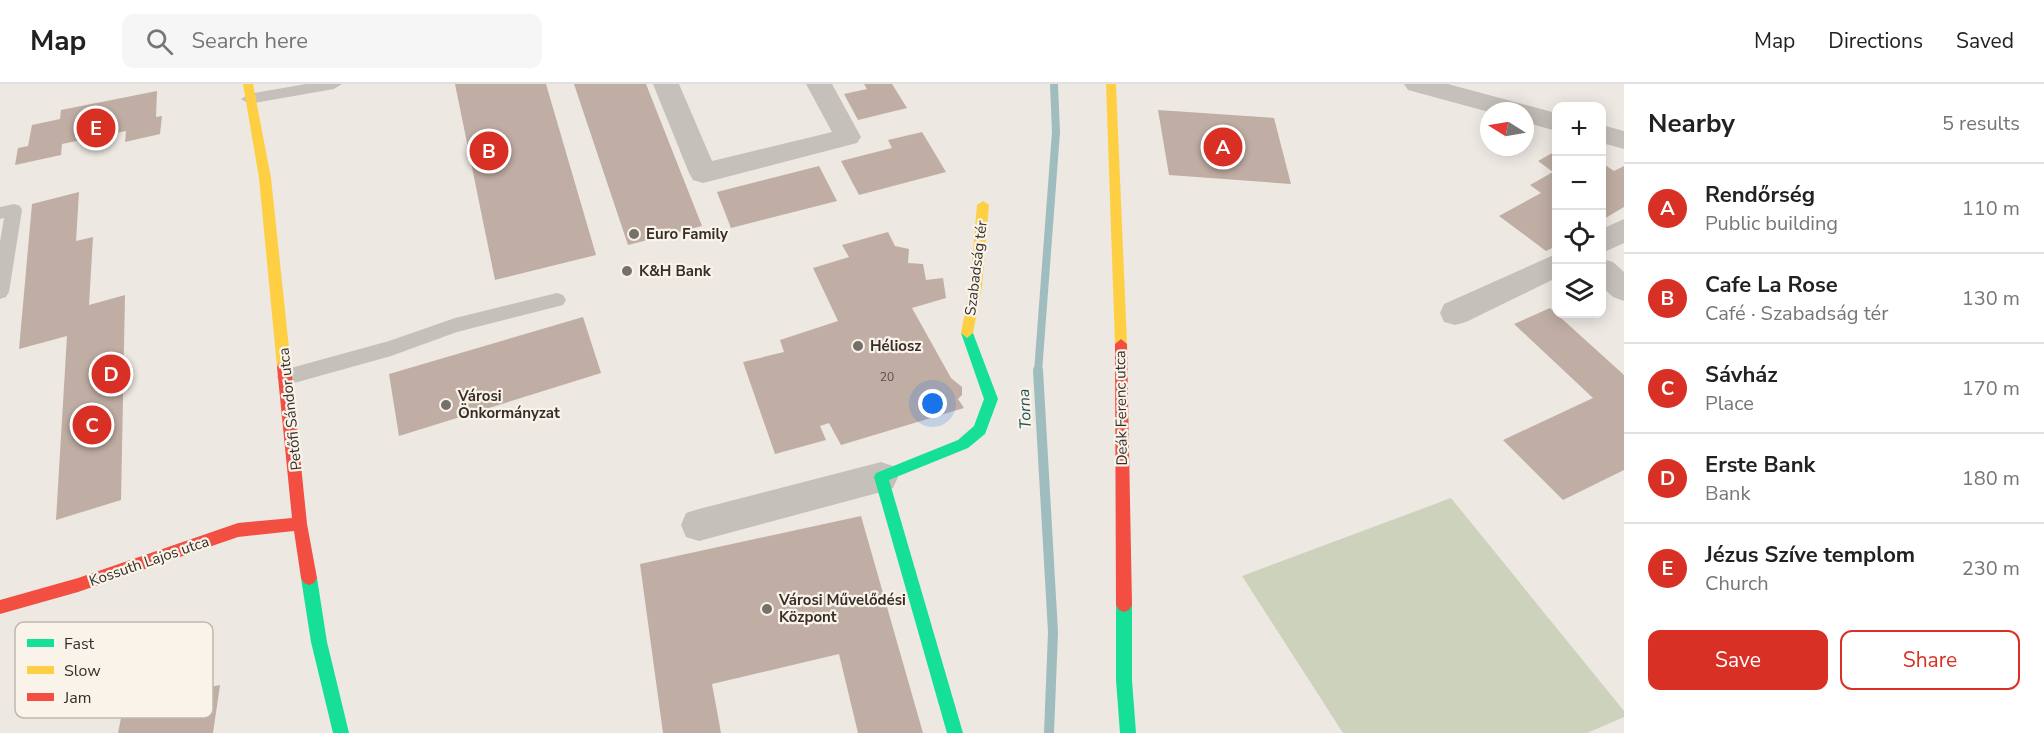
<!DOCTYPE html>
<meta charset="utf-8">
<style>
:root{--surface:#fff;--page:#f6f6f6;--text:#222;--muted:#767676;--line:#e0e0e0;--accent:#d93025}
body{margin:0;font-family:"Nunito Sans",sans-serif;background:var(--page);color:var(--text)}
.controls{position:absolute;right:18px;top:18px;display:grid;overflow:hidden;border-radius:12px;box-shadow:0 3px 15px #0003}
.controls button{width:54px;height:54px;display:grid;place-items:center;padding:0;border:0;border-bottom:2px solid var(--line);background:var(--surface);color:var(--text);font:30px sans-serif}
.compass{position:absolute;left:1480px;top:18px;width:54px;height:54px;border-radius:50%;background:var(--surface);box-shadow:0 3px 15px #0003;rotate:281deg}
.you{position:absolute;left:933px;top:320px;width:21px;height:21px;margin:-15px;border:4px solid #fff;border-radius:50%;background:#1a73e8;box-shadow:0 0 0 9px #1a73e833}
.badge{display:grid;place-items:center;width:39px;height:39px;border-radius:50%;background:var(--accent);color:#fff;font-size:20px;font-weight:700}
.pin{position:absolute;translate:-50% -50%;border:3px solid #fff;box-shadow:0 2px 6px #0006}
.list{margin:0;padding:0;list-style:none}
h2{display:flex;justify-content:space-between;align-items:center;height:78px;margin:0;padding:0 24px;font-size:26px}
h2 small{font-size:20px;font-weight:400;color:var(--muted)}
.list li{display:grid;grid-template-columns:39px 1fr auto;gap:18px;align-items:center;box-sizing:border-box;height:90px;padding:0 24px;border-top:2px solid var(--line)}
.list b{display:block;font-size:22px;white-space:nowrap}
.list p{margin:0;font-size:20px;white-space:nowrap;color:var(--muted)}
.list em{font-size:20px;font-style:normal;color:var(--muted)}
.actions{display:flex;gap:12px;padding:18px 24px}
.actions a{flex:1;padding:14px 0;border:2px solid var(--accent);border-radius:12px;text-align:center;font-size:21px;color:var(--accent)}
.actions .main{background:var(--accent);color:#fff}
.icon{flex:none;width:33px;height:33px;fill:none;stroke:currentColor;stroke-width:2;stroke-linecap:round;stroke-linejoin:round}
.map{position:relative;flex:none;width:1624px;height:649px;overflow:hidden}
header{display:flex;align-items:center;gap:36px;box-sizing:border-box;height:84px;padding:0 30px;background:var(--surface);border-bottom:2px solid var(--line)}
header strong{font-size:28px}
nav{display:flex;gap:33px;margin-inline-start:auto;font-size:21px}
.search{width:420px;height:54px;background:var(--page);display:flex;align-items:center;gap:15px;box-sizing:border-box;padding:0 21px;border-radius:12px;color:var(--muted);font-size:22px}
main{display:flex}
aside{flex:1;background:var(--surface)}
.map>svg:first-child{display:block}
</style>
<header>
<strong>Map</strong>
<div class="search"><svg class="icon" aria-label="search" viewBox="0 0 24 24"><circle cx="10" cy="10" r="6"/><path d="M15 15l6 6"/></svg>Search here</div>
<nav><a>Map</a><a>Directions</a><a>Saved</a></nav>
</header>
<main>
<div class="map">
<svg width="1624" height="649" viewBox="0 0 1624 649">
<rect width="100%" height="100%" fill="#ede8e2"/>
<!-- green -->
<path fill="#cdd2bc" d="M1451,414L1624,627V633L1587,649H1343L1242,492Z"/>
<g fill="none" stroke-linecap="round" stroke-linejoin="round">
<!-- stream-far1 -->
<path stroke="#9fbcbe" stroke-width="8" d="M1038,288L1056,48L1054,0"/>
<!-- stream -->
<path stroke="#9fbcbe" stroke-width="10" d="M1038,286L1053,548L1049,649"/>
</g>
<!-- building -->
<path fill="#c0aea4" d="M455,0H546L596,171L495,196Z
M574,0H646L702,142L628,161Z
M864,0H892L907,24L858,36L844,10L867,5Z
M157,7L156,33L162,32L160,50L125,58L126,47L62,60L61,71L15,81L18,64L28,62L32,41L60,35L61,26Z
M1158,26L1274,34L1291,100L1169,91Z
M922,48L946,88L859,111L841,77L892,64L888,56Z
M1556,67V162L1546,167L1499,132L1541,109L1530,101L1553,88L1538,77Z
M1602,79L1614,87L1624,82V123L1602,136Z
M819,82L837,117L731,144L717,108Z
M79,108L76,157L93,153L89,221L125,211L121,416L56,436L67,252L19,265L32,120Z
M888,148L895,162L909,165L908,179L923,180L926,196L943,194L946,214L912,224L951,294L962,303V311L958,315L964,324L841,361L829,339L820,342L826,356L775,370L743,278L784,268L780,256L838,237L813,184L849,173L842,161Z
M1550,224L1624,291V386L1563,416L1503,356L1593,314L1514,240Z
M583,233L601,289L399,352L389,290Z
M861,432L923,649H858L839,570L712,600L721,649H663L640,480Z
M175,600L174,610L220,601L213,649H118L126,609Z"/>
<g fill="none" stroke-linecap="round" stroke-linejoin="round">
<!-- lane -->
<path fill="#c6c0ba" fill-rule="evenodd" d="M306,0H342L334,5L249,20L241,15L249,10Z
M14,120L20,122L22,126L9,208L6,213L0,215V158L4,134L0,135V123Z
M557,209L563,211L566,216L563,221L457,248L391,272L287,301L280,299L277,293L280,287L287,285L389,257L455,234Z"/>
<!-- street -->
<path fill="#c6c0ba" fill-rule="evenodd" d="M653,0H679L712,77L832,48L806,0H832L861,53L857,59L703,99L693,96L689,89Z
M1404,0H1448L1556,29V47L1525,38V27L1489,28L1408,6Z
M1602,41L1624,47V65L1602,59Z
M1624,135V159L1602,169V145Z
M1556,170V194L1466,238L1455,241L1444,238L1440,229L1444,220Z
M1602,175L1613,178L1624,188V217L1613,213L1602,203Z
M881,378L893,382L898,393L893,404L881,408L699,457L686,453L681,441L686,429L699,425Z"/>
<!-- fast -->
<path fill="#16e098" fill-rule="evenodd" d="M967,244L973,249L998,315L985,350L968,364L889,396L963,649H947L874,393L876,389L958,356L974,342L984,315L961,249Z
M309,487L314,489L317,494L327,558L349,649H333L311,558L301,494L304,489Z
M1124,514L1129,516L1132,521V596L1136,649H1120L1116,596V521L1119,516Z"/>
<!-- slow -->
<path fill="#ffcf43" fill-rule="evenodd" d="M243,0H253L271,94L291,283L289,287H279L277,283L259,94Z
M1106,0H1116L1127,260L1121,265L1115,260Z
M983,117L989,121L982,202L973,249L967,254L961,249L970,202L977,121Z"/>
<!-- jam -->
<path fill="#f24e42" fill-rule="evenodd" d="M1121,255L1127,260L1132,521L1129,526L1124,528L1119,526L1116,521L1115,260Z
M284,278L289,279L291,283L307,440L317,494L314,499L309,501L304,499L301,494L294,447L238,453L78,508L0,530V516L78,494L238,439L292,434L277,283L279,279Z"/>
</g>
<!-- markers -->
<g fill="#776f6a" stroke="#f9f3ea" stroke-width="2">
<circle cx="634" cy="150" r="6"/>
<circle cx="627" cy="187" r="6"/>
<circle cx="858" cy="262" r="6"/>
<circle cx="446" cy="321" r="6"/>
<circle cx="767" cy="525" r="6"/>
</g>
<g text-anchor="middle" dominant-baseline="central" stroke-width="4.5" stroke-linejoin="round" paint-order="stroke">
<!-- number labels -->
<g font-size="12" fill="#594e48">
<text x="887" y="293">20</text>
</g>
<!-- poi labels -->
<g font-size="15" font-weight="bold" fill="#372e29" stroke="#f9f3ea" text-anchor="start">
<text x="646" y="150">Euro Family</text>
<text x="639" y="187">K&amp;H Bank</text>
<text x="870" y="262">Héliosz</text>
<text x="458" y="312">Városi<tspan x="458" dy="17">Önkormányzat</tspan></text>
<text x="779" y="516">Városi Művelődési<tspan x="779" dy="17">Központ</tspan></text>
</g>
<!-- street labels -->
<g font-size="15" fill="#372e29" stroke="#f9f3ea">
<text transform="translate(976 184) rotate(-83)">Szabadság tér</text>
<text transform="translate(1121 324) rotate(-91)">Deák Ferenc utca</text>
<text transform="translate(290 325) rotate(-96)">Petőfi Sándor utca</text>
<text transform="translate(149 477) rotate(-19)">Kossuth Lajos utca</text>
</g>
<!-- water labels -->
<g font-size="16" font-style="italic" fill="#205157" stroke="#f9f3ea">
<text transform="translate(1025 325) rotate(-93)">Torna</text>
</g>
</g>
<!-- legend -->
<rect x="15" y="538" width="198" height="96" rx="9" fill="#f9f3ea" stroke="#bfb8b0" stroke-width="1.5"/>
<rect x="27" y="555" width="27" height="8" fill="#16e098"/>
<rect x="27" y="582" width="27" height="8" fill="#ffcf43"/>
<rect x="27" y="609" width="27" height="8" fill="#f24e42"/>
<g font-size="16" fill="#372e29">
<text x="64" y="565">Fast</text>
<text x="64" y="592">Slow</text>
<text x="64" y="619">Jam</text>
</g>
</svg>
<div class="controls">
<button>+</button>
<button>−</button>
<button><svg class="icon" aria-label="locate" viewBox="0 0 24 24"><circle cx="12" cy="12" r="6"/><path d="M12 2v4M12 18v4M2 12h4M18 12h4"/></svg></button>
<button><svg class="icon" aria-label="layers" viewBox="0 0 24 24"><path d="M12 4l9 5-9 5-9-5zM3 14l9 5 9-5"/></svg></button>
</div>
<svg class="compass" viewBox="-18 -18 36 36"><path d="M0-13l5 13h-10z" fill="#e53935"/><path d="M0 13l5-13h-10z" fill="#767676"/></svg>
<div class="you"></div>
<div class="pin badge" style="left:1223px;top:63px">A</div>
<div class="pin badge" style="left:489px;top:67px">B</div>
<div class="pin badge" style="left:92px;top:341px">C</div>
<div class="pin badge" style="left:111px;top:290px">D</div>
<div class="pin badge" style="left:96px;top:44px">E</div>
</div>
<aside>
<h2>Nearby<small>5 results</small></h2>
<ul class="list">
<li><span class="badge">A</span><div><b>Rendőrség</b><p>Public building</p></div><em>110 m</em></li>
<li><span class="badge">B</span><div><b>Cafe La Rose</b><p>Café · Szabadság tér</p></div><em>130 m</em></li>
<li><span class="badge">C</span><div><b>Sávház</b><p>Place</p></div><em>170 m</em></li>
<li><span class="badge">D</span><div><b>Erste Bank</b><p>Bank</p></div><em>180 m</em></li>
<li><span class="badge">E</span><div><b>Jézus Szíve templom</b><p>Church</p></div><em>230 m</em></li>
</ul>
<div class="actions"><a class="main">Save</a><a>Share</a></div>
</aside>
</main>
